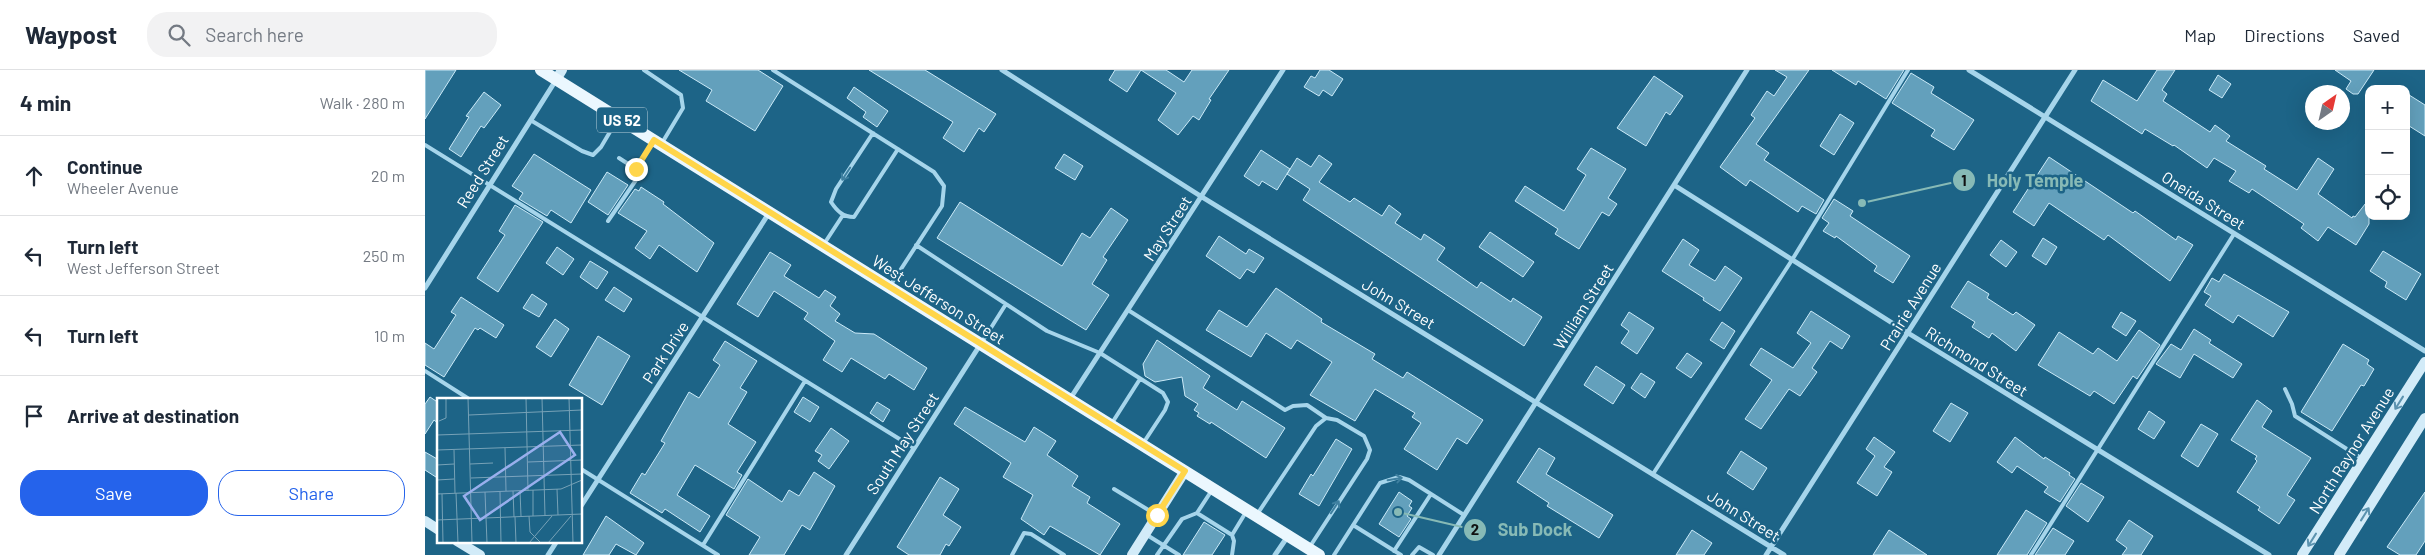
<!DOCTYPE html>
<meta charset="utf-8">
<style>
:root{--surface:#fff;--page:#f2f2f3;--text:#1f2937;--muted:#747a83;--line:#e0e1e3;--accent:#2563eb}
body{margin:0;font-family:Barlow,sans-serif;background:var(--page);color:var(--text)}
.controls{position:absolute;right:15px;top:15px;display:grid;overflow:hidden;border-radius:10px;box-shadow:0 5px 20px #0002}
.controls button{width:45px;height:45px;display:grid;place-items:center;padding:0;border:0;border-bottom:1px solid var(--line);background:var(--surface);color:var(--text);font:25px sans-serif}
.compass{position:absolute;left:1880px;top:15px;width:45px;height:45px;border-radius:50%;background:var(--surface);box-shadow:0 5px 20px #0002;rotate:34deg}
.stop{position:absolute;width:15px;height:15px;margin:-11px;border:4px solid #ffd54a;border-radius:50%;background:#fff}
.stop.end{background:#ffd54a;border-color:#fff;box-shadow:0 1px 5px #0008}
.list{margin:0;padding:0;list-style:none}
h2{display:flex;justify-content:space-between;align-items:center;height:65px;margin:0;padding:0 20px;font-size:21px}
h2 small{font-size:16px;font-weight:400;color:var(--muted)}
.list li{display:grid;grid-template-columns:32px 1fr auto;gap:15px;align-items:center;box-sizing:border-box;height:80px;padding:0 20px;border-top:1px solid var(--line)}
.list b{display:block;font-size:19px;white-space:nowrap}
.list p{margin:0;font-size:16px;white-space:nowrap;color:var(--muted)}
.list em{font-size:16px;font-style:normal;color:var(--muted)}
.actions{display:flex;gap:10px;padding:15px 20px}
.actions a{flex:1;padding:11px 0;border:1px solid var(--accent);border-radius:20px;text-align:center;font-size:18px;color:var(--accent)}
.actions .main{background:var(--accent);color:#fff}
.icon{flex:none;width:28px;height:28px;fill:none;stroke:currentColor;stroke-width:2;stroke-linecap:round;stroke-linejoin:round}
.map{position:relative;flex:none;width:2000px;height:485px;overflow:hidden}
header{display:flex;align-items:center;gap:30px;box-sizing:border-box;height:70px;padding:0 25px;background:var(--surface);border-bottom:1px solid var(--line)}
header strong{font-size:24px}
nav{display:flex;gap:28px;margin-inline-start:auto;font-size:18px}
.search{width:350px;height:45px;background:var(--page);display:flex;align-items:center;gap:12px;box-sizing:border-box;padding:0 18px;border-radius:20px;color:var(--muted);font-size:19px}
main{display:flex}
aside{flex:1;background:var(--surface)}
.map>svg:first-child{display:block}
</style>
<header>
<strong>Waypost</strong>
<div class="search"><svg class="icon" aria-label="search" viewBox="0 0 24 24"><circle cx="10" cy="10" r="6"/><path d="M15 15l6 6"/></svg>Search here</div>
<nav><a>Map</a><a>Directions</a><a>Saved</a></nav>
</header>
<main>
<aside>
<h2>4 min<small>Walk · 280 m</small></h2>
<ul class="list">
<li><svg class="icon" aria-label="ahead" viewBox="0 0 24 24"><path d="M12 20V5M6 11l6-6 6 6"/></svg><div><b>Continue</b><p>Wheeler Avenue</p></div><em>20 m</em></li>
<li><svg class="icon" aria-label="left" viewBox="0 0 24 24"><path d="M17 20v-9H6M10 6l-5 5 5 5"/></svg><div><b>Turn left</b><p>West Jefferson Street</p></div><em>250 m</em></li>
<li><svg class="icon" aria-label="left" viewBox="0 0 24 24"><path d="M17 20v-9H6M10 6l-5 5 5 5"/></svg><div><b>Turn left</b></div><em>10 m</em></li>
<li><svg class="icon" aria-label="arrive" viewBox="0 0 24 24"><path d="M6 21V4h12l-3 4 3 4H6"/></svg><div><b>Arrive at destination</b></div></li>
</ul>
<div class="actions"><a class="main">Save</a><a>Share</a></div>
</aside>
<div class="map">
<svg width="2000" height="485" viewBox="0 0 2000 485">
<rect width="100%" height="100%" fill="#1d6487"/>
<!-- building -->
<path fill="#63a0bc" stroke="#cbeaf8" d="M0,0H31L0,49Z
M254,0H333L358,16L330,61L281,31L287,20Z
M444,0H500L571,44L559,62L554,58L539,82L518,68L528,52Z
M690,0H741L759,12L767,0H804L784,29L786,30L774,50L768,46L753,65L733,50L751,23L716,0L702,22L684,10Z
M895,0H904L918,9L907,26L898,20L894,26L879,17L886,6L890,8Z
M1350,0H1384L1331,74L1344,83L1339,90L1399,130L1391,144L1377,136L1373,142L1325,110L1321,116L1295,97L1330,48L1326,45L1342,21L1349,26L1362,7Z
M1407,0H1479L1461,29L1433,11L1431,15Z
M1732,0H1750L1737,20L1742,24L1738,31L1785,62L1790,55L1805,66L1801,71L1841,96L1839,99L1872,120L1893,88L1909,99L1893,124L1927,148L1928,146L1930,147L1944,129V154L1931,175L1903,157L1893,171L1876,158L1879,154L1827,119L1824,123L1804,111L1811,101L1789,88L1782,98L1749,75L1748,76L1720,59L1717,64L1666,31L1678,10L1712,31Z
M1910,0H1949L1933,24H1928L1921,19L1926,11Z
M1486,3L1509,17L1506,23L1549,50L1529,80L1506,66L1510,60L1467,33Z
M1793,5L1806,14L1797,28L1784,20Z
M1229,6L1258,26L1245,45L1241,42L1221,76L1192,58Z
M429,17L463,41L452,57L438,47L441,42L422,28Z
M59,22L76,35L59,58L56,56L36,87L24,79L44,47L41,46Z
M1981,23L2000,35V66L1981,54Z
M1415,44L1429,53L1409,85L1395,76Z
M1166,78L1201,99L1183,128L1192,134L1184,146L1177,142L1154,179L1130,164L1133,159L1090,131L1100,116L1139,141L1161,105L1152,99Z
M836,80L865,99L852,120L837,111L834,116L819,106Z
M109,84L166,120L146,153L126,140L122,146L94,129L98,123L87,116Z
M639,84L658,96L650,110L630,98Z
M894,85L907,94L894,112L925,132L929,128L957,146L964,135L976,144L970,153L996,170L999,164L1020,178L1012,190L1052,218L1056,212L1086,232L1088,228L1117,247L1099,276L878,130L885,119L862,104L872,88L886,97Z
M1624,87L1708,143L1710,141L1751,170L1753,166L1768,175L1745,211L1683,165L1679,170L1624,133L1609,156L1588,142Z
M182,102L203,115L183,145L163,132Z
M216,117L239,132L238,134L289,173L272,202L234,175L225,189L210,178L222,161L193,143L210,119L214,121Z
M1409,129L1428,141L1425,146L1485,186L1468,213L1449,201L1452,196L1411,166L1410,168L1398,161L1404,153L1397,148Z
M535,132L637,196L657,163L665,168L686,138L703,150L678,187L682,190L667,214L684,225L661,260L512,168Z
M90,135L118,152L73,222L52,208L80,165L74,161Z
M1065,162L1109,192L1098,207L1054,177Z
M794,166L821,184L824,179L839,188L829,203L822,199L815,209L781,186Z
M1618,168L1632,177L1621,195L1607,186Z
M1258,169L1274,180L1264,195L1290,211L1300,196L1317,208L1295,241L1278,230L1279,228L1237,201Z
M1576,170L1592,182L1581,197L1565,185Z
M132,177L149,189L138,205L121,193Z
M1958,181L1996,204L1981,230L1960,217L1962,212L1945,201Z
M345,182L366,195L359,206L394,228L400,220L411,227L405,236L415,244L410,251L430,263L449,264L502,298L489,320L464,304L460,309L426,288L417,302L398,290L410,271L379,249L383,243L349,221L333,247L312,234Z
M165,191L183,202L172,219L155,207Z
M1799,204L1864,242L1848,267L1813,245L1808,253L1780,235L1786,226L1779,222L1787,208L1794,212Z
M1543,211L1564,224L1562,228L1588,245L1591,242L1610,255L1591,281L1567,263L1564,268L1547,257L1550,252L1526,237Z
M189,217L207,229L199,242L180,230Z
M851,218L897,249L896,252L950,284L947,289L978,308L982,302L1058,350L1042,374L1032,368L1012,400L979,379L996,353L987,347L990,343L950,319L930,351L885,325L907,292L872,270L866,279L841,263L826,287L781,260L794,240L822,257Z
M107,224L122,234L114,247L98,238Z
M36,227L79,255L71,268L55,258L53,260L50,258L19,307L0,295V273L9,279L31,245L26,242Z
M1386,241L1425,266L1417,279L1405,271L1387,298L1392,302L1375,326L1364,319L1336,359L1320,349L1347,310L1325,295L1336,278L1368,298L1386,273L1372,263Z
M1204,242L1229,258L1212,284L1196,273L1204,261L1196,255Z
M1696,242L1711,251L1701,266L1687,257Z
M130,249L144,259L126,287L111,277Z
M1297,252L1310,261L1299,279L1285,270Z
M1769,259L1786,270L1784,273L1817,294L1808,308L1769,284L1755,308L1731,294L1746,274L1756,280Z
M1714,260L1735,275L1712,309L1708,306L1689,334L1669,321L1665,326L1613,295L1634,262L1668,284L1673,278L1692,291Z
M173,266L205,286L177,335L144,315Z
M732,270L785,306L778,318L812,340L817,331L860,358L841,388L786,352L785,354L772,346L774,343L769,340L773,334L760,326L757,307L730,312L720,306L718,294Z
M300,271L332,291L315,318L322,322L303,354L331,372L312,402L317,405L309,419L270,395L252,425L285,446L275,462L240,439L237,443L205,423L217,403L220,405L240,373L236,371L264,322L274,328L295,295L288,290Z
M1918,274L1944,290L1942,294L1949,299L1939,316L1936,315L1907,361L1876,342Z
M1262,283L1277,293L1266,308L1251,298Z
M1171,296L1200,315L1188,334L1159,315Z
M1216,303L1230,312L1220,328L1206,318Z
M5,327L14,333V354L9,350L0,364V334Z
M378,327L394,337L385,352L369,342Z
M1832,330L1847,341L1837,357L1886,388L1862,425L1870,430L1854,454L1833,440L1835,437L1812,422L1832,391L1830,389L1832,386L1806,370Z
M452,332L465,340L458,352L445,343Z
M1526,333L1543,343L1525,372L1508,361Z
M540,337L600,372L609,357L631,371L622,385L653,406L647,416L665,427L662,433L695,454L675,485L625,456L619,465L596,449L608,425L578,407L586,393L529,354Z
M1724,341L1740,352L1729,369L1713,359Z
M1776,354L1793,364L1773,397L1756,386Z
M406,358L424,371L404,399L393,391L397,385L390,381Z
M1449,367L1470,382L1459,397L1467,402L1452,426L1432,413L1450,386L1441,379Z
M1590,367L1619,389L1620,387L1645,403L1644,405L1650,409L1635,432L1619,422L1623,417L1592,396L1587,403L1572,392Z
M911,369L927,379L894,436L874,424L886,404L888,406Z
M1114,378L1130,388L1121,404L1188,445L1174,468L1122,436L1124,433L1092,412Z
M1316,381L1342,398L1328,420L1302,403Z
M0,382L14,390V409L0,400Z
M389,402L410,416L385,460L377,455L359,485H324L335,467L301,445L323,409L357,432L364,420L374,426Z
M515,407L534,419L518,445L536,457L524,476L521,474L515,485H484L472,477Z
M1656,413L1679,427L1663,452L1641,436Z
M974,422L987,431L984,436L987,438L982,446L986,449L974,467L954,454Z
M2000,422V471L1991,485H1975L1962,477Z
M1601,440L1622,453L1602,485H1572Z
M181,446L219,473L211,485L191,474L184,485H158Z
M1704,450L1728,466L1716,485H1697L1702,478L1691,470Z
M779,452L800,465L787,485H758Z
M1628,458L1649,471L1640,485H1610Z
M1267,460L1287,473L1279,485H1251Z
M1464,460L1502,485H1448Z"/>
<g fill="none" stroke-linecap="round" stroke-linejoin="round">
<!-- lane -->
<path stroke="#a6d5eb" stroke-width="4" d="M219,0L256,25L258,38L237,73
M348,0L509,102L519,116L517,136L465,216
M107,51L157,81L168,85L176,77L192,50
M448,63L411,119L406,132C412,141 418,147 429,147L473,79
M0,75L489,378
M211,99L227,73
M183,151L211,110V99L194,88
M399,174L418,145
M491,175L622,261L675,283L738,323L743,332L740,340L719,372
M703,240L860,340L868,336L882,335L901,348L912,350L939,366L945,380L942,389L884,478
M557,272L581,234
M0,301L44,329
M1860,319L1867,334L1870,346L1936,388
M687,353L715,309
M156,399L293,485
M1228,404L1367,190L1483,0
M689,419L730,444
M772,443L807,465L809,471L807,485
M833,443L891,356L901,348
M928,455L976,485
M722,465L754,485
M807,465L821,442
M278,475L380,311
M969,481L1006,424
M587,485L599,463L606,464L639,485
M732,485L757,449L772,443L787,420
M909,485L955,413L974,407L984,410L1039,445
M987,485L994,477L1008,485
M1606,485L1809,164"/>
<!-- street -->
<path stroke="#a6d5eb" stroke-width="5" d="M577,0L777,127L1359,485
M1544,0L2000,281
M1249,115L1483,263L1844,485
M0,218L131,10
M645,329L858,0
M156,436L344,143
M123,485L132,471
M421,485L555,275
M850,485L863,466
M1014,485L1322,0
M1341,485L1650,0"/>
<!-- secondary -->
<path stroke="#d2ebf8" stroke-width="10" d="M131,10L137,0
M0,451L14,460
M32,471L55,485
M707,485L760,401
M1877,485L2000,292
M1914,485L2000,348"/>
<!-- primary -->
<path stroke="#ebf7fe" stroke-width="12" d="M116,0L894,485"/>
</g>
<!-- one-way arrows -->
<defs><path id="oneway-shaft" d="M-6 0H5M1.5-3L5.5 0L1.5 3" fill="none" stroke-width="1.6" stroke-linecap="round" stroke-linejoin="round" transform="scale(1.25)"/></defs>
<g stroke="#3f80a0">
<use href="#oneway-shaft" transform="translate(421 104) rotate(123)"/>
<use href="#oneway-shaft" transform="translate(970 409) rotate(-9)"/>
<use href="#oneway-shaft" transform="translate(910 437) rotate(-57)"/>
</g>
<g stroke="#5c93af">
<use href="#oneway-shaft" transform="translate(1974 333) rotate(122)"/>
<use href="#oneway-shaft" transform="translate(1940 444) rotate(-58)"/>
<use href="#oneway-shaft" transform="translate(1887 470) rotate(122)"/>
</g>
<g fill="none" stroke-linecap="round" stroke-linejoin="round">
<!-- route -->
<path stroke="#ffd54a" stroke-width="6" d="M211,99L229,70L760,401L732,445"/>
</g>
<g text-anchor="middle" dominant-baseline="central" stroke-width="5" stroke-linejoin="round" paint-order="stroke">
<!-- shield labels -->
<rect fill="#1d6487" stroke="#bbd0db" stroke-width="1" x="172" y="37.5" width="50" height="25" rx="4"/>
<g font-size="15" font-weight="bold" fill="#fff">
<text x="197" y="50">US 52</text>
</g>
<!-- street labels -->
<g font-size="16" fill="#fff" stroke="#1d6487">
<text transform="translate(57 101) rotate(-58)">Reed Street</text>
<text transform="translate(1779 130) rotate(32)">Oneida Street</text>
<text transform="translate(742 158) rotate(-57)">May Street</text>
<text transform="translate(514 229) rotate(32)">West Jefferson Street</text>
<text transform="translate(974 233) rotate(31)">John Street</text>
<text transform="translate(1158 236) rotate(-58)">William Street</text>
<text transform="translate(1485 236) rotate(-58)">Prairie Avenue</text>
<text transform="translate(240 282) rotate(-57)">Park Drive</text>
<text transform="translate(1552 291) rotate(32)">Richmond Street</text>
<text transform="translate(477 373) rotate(-57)">South May Street</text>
<text transform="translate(1926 380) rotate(-58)">North Raynor Avenue</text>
<text transform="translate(1319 445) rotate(32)">John Street</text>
</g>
</g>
<!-- overview -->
<g transform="translate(12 328)">
<rect width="145" height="145" fill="#1d6487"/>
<path fill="none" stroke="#77a2b7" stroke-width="1" d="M31,0L35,145M89,0L91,93M105,0L108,118M132,0L136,145M32,17L145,12M2,23L9,20V0M0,37L145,32M68,50L69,93M0,52L145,47M17,52L18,95M91,64L145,62M33,66L56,65M0,67L17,66M34,80L145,76M0,82L17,81M120,91L121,117M96,92V118M76,93L77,119M83,93L84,118M48,94L50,145M63,94L64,145M19,95L21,145M0,96L124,91L145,82M5,96L6,145M92,118L93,134L104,145M78,119L79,145M0,122L145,116M92,145L115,118M111,145L134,118"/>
<path fill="#99afed" fill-opacity="0.15" stroke="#99afed" stroke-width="2.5" d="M123,34L138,57L43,122L27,98Z"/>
<rect width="145" height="145" fill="none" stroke="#fff" stroke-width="2.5"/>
</g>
<!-- callouts -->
<path fill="none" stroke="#87bab6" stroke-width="2" d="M1437 133L1539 110M973 442L1050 460"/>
<g fill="#87bab6" stroke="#1d6487" stroke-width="2">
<circle cx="1437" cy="133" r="5"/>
<circle cx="973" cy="442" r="5"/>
<circle cx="1539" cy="110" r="12"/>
<circle cx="1050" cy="460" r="12"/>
</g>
<g font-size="15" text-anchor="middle" font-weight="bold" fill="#111">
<text x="1539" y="116">1</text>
<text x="1050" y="465">2</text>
</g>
<g font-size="18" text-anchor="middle" font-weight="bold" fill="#87bab6" stroke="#1d6487" stroke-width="5" stroke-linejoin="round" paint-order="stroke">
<text x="1610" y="117">Holy Temple</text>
<text x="1110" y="466">Sub Dock</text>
</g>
</svg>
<div class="controls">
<button>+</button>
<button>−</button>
<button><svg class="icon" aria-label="locate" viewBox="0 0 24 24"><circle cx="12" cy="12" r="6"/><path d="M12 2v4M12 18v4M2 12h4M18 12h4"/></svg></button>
</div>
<svg class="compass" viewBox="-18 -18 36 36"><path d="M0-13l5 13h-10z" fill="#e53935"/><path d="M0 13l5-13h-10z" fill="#747a83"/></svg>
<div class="stop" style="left:732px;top:445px"></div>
<div class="stop end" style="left:211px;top:99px"></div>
</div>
</main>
